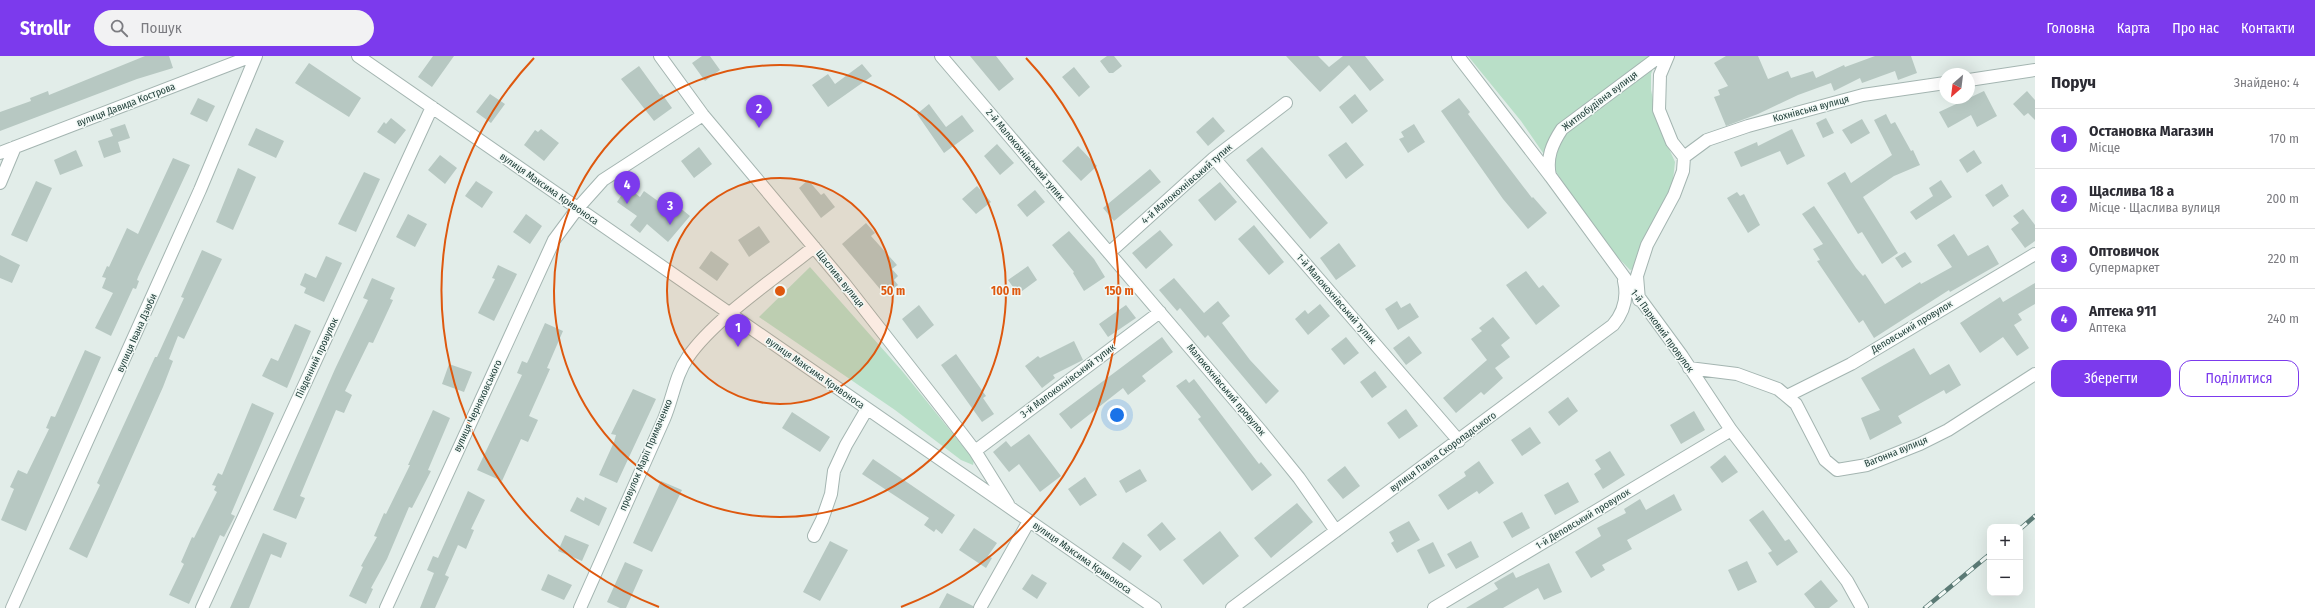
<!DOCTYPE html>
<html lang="uk">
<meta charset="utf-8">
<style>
:root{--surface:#fff;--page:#f2f2f3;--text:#2b2b33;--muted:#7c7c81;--line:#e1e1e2;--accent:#7c3aed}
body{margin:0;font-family:"Fira Sans Condensed",sans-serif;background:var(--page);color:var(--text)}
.controls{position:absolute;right:12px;bottom:12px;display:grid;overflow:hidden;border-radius:8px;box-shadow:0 4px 16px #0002}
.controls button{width:36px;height:36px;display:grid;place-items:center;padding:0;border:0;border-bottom:1px solid var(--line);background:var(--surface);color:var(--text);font:20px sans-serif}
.compass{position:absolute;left:1939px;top:12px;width:36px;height:36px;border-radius:50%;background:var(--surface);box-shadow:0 4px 16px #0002;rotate:208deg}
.you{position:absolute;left:1117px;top:359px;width:14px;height:14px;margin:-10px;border:3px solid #fff;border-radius:50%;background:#1a73e8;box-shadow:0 0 0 6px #1a73e833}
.badge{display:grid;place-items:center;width:26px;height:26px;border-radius:50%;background:var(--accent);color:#fff;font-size:13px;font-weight:700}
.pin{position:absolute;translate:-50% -33px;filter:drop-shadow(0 1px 2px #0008)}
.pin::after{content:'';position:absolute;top:21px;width:14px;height:12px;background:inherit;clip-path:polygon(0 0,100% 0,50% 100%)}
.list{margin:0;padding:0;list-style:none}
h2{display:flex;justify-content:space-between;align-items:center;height:52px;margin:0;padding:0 16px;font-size:17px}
h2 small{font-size:13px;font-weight:400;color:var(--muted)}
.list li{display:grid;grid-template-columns:26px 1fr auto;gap:12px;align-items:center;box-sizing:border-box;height:60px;padding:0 16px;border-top:1px solid var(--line)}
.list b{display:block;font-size:15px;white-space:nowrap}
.list p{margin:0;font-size:13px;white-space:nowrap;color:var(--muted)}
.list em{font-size:13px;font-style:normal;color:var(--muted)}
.actions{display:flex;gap:8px;padding:12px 16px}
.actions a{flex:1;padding:9px 0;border:1px solid var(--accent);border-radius:12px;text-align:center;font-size:14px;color:var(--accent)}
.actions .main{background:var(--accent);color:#fff}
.icon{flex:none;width:22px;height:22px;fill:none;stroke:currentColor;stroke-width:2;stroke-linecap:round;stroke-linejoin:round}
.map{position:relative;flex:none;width:2035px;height:552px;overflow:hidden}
header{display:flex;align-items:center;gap:24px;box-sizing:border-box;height:56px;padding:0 20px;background:var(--accent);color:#fff}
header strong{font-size:19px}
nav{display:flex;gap:22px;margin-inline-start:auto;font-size:14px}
.search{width:280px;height:36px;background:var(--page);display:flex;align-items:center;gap:10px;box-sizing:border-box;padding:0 14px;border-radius:22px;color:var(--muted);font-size:15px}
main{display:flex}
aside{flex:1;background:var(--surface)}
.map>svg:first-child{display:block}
</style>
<header>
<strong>Strollr</strong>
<div class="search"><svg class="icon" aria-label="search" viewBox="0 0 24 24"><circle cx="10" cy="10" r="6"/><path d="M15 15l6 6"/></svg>Пошук</div>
<nav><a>Головна</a><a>Карта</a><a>Про нас</a><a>Контакти</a></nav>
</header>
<main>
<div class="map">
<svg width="2035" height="552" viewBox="0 0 2035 552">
<rect width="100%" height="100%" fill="#e2ede9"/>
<!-- green -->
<path fill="#b9dfc8" d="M1468,0H1658L1651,18V34L1658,68L1675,106L1672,133L1634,213L1630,214L1607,190L1521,65Z
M810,211L903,316L974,404L973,409L961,404L895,354L759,261Z"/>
<!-- building -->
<path fill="#b7c8c2" d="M145,0H169L173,12L137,23L0,75V56L31,45L30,42L48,35L49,39Z
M433,0H454L432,31L418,21Z
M702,0H710L720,14L705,25L692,7Z
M970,0H996L1014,23L999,35Z
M1107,0H1114L1122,10L1113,17H1109L1100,5Z
M1286,0H1318L1329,11L1343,0H1365L1384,24L1370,35L1349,9L1320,36Z
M1726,0H1758L1768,23L1788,15L1791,22L1813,15L1816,22L1844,9L1845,11L1875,0H1911L1917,17L1898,24L1895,15L1862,27L1860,22L1834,35L1831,27L1798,39L1758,58L1726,70L1714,41L1720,39L1718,34L1728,30L1714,7Z
M309,7L361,42L349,61L295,27Z
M862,8L872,20L828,51L812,29L828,18L835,28Z
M639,10L660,39L662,38L672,52L654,65L621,23Z
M1074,11L1090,31L1079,41L1062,21Z
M1984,35L1997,60L1977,71L1971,59L1948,72L1939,56Z
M2027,35L2035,44V64L2028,57L2024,60L2013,48Z
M490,38L505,48L491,67L476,56Z
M1355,38L1368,55L1352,68L1339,51Z
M198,42L215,50L207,66L190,58Z
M1459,42L1470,56L1468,58L1506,108L1532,142L1533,141L1547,157L1528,173L1503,143L1441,55Z
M929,48L946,71L962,59L974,75L944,97L917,58Z
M1886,58L1891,68L1895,66L1911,95L1913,94L1920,109L1894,120L1863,141L1898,197L1882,208L1862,176L1858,178L1827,127L1845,116L1851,127L1892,99L1874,64Z
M1213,61L1225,75L1208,90L1196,76Z
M391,62L406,74L395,88L377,76L384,66L386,68Z
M1826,62L1834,77L1823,82L1816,67Z
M1862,63L1870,77L1851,88L1842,74Z
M125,68L130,82L118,86L121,96L104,102L98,85L113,80L110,73Z
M1414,68L1425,86L1408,97L1399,83L1404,81L1401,76Z
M256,72L284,85L276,102L248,89Z
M541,73L559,87L544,105L524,89L535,74L538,76Z
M1792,73L1805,100L1787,109L1780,95L1741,111L1734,96L1757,86L1758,90Z
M1346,86L1364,109L1346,123L1328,99Z
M997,88L1014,107L1000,119L984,100Z
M1078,90L1097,110L1081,125L1062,105Z
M699,91L712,108L694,122L681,105Z
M1262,91L1328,167L1310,183L1246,104Z
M76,94L83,110L60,119L54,104Z
M1974,94L1982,107L1967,117L1959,104Z
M440,99L457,112L445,128L428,114Z
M173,102L190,109L138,221L137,224L139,225L136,233L133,232L111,280L95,272L113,237L102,232L106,222L102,221L107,210L109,211L127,172L138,178Z
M238,112L256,121L233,174L216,166Z
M1150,113L1161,126L1114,165L1103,152Z
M364,116L380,123L356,176L338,168Z
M808,124L821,139L824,137L835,151L821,162L799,132Z
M1941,124L1952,141L1916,164L1910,156L1933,140L1929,132Z
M36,125L52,132L27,186L11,179Z
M476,125L493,136L482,152L465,140Z
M1220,126L1237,146L1215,165L1198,144Z
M2002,128L2009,140L1993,151L1985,139Z
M977,130L991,146L976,158L962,143Z
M627,131L640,141L644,135L662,148L667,141L690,160L668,186L647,168L640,177L630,169L637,160L617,146Z
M1035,134L1045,146L1027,161L1017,149Z
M1737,136L1740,140L1744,138L1760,169L1748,177L1727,142Z
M1814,150L1856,212L1863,220L1865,218L1885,248L1920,226L1921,228L1952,211L1937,189L1954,178L1968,200L1988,189L1999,208L1950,236L1949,234L1874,282L1863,264L1859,267L1817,205L1820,204L1813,193L1823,188L1802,158Z
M2023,153L2035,169V185L2025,192L2011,173L2019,167L2013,160Z
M408,158L427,168L415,191L396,181Z
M526,158L542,170L530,188L513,176Z
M866,167L875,177L871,180L897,209L892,213L898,220L894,224L898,229L885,239L842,188Z
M1254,169L1284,206L1269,219L1238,183Z
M759,170L770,186L749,201L738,184Z
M1160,174L1173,189L1146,213L1132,197Z
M1069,175L1094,203L1105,221L1084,235L1073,217L1074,216L1052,189Z
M1339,187L1356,210L1336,224L1320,202Z
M202,194L222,203L184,283L178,280L169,303L173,305L163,331L87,502L69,493L100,429L97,427L155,301H157L184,242L181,241Z
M711,195L729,208L717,225L699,212Z
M1905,196L1912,206L1902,212L1895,202Z
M0,199L20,209L12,227L0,222Z
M326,200L342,207L324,246L304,237L306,232L300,229L305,217L316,222Z
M498,209L517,218L494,265L478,257L495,223L492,222Z
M1028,210L1037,224L1018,238L1008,224Z
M1526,215L1539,232L1543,229L1560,250L1536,269L1506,229Z
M372,222L395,232L390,243L393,244L373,287L369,286L345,335L352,339L344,357L336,354L300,440L305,442L296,463L273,454L335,313L368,244L363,242Z
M1174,222L1204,257L1218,245L1230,260L1222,267L1250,304L1279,335L1266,348L1208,279L1205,282L1180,252L1177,255L1159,234Z
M2035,227V248L2018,258L2022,264L2014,269L2029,292L2017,300L2003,281L1980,297L1960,267L2000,241L2003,246Z
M1397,245L1401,252L1410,247L1419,261L1398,274L1385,253Z
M1320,248L1330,260L1308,279L1295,263L1305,254L1308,258Z
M919,249L934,269L917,283L902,263Z
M1126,249L1136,262L1108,281L1099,268Z
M1493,261L1510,282L1501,289L1510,301L1495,312L1503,322L1484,339L1481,336L1456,357L1443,342L1487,304L1471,283L1482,275L1479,272Z
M545,267L563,275L547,312L550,313L529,360L538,364L528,386L521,383L502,425L477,414L522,319L517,317L522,305L527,307L529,303Z
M295,268L311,275L287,332L262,320L271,302L278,305Z
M1409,280L1422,297L1406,309L1393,292Z
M1162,281L1173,296L1142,320L1146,325L1128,339L1123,332L1071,373L1059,358Z
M1346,281L1359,297L1344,309L1331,293Z
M1074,285L1083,304L1053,319L1055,322L1042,332L1025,310L1038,300L1040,302Z
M1914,292L1930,319L1949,308L1961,329L1946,338L1944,334L1898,360L1902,367L1870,384L1861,362L1880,354L1861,322Z
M85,294L101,301L26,475L1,464L14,433L10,431L18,414L27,418L49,373L46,372L51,360L55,361Z
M956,298L986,340L983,342L994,358L982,366L941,309Z
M449,308L472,316L464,336L442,328Z
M1375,315L1387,331L1372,342L1360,326Z
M1186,323L1189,327L1194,323L1259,408L1261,406L1272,419L1252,435L1198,363L1201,361L1176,330Z
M633,333L656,343L617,427L599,419L614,386L616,379L611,378Z
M1568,341L1578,355L1559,370L1548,356Z
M252,347L274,357L231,458L235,460L224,481L220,479L189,548L169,539L184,508L181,506L192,481L194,482L217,436L214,434L216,430L212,429L218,417L222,419Z
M1406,353L1418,370L1399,383L1387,367Z
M433,354L450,362L428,414L431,415L412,452L409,451L387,503L371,532L373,533L366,548L349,540L363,511L361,510L377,481L374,480L384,457L386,458L410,409H408Z
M1694,355L1705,374L1681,388L1670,369Z
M792,356L830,381L820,396L782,372Z
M1530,371L1541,387L1522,400L1511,384Z
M1029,378L1061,420L1040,436L1019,408L1009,416L993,396L1006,385L1011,391Z
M1610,395L1625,419L1603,433L1594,418L1601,413L1595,404Z
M1725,399L1738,416L1722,427L1710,411Z
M873,403L955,459L942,478L936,473L934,476L924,469L929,462L862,418Z
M1479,405L1494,427L1479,438L1477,435L1448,454L1438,439L1466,420L1464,416Z
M1345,410L1360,430L1343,443L1327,424Z
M1140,413L1147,425L1126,437L1119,425Z
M1085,421L1097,439L1080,450L1068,433Z
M661,425L682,434L652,496L633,487Z
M1568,426L1579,446L1555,459L1544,439Z
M468,435L485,444L471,473L474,474L466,493L458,489L445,519L449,521L435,552H420L434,517L427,514L433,500L438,502Z
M1674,438L1682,454L1627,484L1632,493L1602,509L1605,514L1591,522L1575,496L1601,480L1597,472L1626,457L1624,453L1640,443L1646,454Z
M577,441L584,445L585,441L607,452L599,470L570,455Z
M1297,447L1313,466L1271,502L1254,482Z
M1763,454L1785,485L1789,483L1798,496L1777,510L1768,497L1772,495L1749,464Z
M1522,456L1530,472L1512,482L1503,466Z
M1409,465L1420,484L1397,497L1391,487L1394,485L1389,476Z
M1162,466L1176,483L1160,495L1147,479Z
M974,472L997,487L988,500L992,502L986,512L959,494Z
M1220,475L1239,500L1203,529L1183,504Z
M263,477L287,487L281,502L271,498L249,552H230Z
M565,479L589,489L582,505L558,495Z
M830,485L848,494L820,545L803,536Z
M1471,485L1479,501L1456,513L1447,498Z
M1123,486L1142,500L1130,515L1112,502Z
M1433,486L1445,510L1429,518L1417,494Z
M1747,505L1757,526L1738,535L1728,514Z
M625,506L643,514L626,552H620L607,546Z
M1549,507L1562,536L1544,544L1538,532L1503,552H1466L1498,533L1494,527L1513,516L1516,522Z
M548,518L572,529L564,544L541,534Z
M1032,518L1047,527L1037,543L1022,533Z
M1821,524L1838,545L1829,552H1815L1804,538Z
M947,537L973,550V552H939Z"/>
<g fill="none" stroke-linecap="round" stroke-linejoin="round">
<!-- minor casing -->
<g stroke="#a4b5b1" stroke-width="14">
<path id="minor" d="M358,0L1155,552
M660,0L703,59L844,227L945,356L975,395L1008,448
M941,0L1261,375L1299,422L1336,475
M1458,0L1551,121L1682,300L1731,374L1847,525L1862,552
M1969,24L2035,14
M0,97L252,0
M1684,101L1707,84L1748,70L1863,39L1945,27
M1214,102L1459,385
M1550,120C1546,102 1552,88 1562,73L1660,0
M0,127L15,91
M1109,197L1214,102L1286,47
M1639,244L1637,220L1647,189L1674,139L1683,115L1684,101L1672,86L1659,54L1660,19L1668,0
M1689,312L1737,318L1778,333L1796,348L1825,404L1837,414L1867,409L1920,388L1948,374L2035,318
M1787,340L1851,308L2035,198
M975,395L1160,256
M814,480L822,464L831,438L834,415L846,389L867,353
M12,552L200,134L256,0
M202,552L432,51
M386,552L554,184L577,153L603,124L703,59
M580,552C608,489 636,426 664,363C673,342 675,320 688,301C715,262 776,222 814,191
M980,552L1029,465
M1232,552L1613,269C1624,256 1628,242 1624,225
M1434,552L1731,374"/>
</g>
<!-- minor -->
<use href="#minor" stroke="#fff" stroke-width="12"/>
<!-- rail casing -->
<g stroke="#5b7a75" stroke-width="4.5">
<path id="rail" d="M2020,473L2035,460
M1925,552L1990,498"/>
</g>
<!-- rail -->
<use href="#rail" stroke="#f2f9f6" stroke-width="3" stroke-dasharray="9" stroke-linecap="butt"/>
</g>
<!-- distance rings -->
<circle cx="780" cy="235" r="113" fill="#de580e" fill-opacity=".12"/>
<g fill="none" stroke="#de580e" stroke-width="2">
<circle cx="780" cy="235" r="113"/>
<circle cx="780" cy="235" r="226"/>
<path d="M659 551A339 339 0 0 1 534 2M1026 2A339 339 0 0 1 901 551"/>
</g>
<g text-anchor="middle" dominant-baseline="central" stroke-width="3" stroke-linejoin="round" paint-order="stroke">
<!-- street labels -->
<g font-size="10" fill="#213f3a" stroke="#f2f9f6">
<text transform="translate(1600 45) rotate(-37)">Житлобудівна вулиця</text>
<text transform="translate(126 49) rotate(-21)">вулиця Давида Кострова</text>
<text transform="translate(1811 53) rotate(-15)">Кохнівська вулиця</text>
<text transform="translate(1025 99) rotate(50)">2-й Малокохнівський тупик</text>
<text transform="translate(1187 128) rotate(-41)">4-й Малокохнівський тупик</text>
<text transform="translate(549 133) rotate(35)">вулиця Максима Кривоноса</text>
<text transform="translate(840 223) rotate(51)">Щаслива вулиця</text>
<text transform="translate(1336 243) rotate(49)">1-й Малокохнівський тупик</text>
<text transform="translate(1912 271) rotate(-31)">Деповський провулок</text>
<text transform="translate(1662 275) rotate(54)">1-й Парковий провулок</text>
<text transform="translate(137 277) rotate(-66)">вулиця Івана Дзюби</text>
<text transform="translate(317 302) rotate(-65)">Південний провулок</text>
<text transform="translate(815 317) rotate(35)">вулиця Максима Кривоноса</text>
<text transform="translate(1068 325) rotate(-37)">3-й Малокохнівський тупик</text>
<text transform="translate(1226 334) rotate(50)">Малокохнівський провулок</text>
<text transform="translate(478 350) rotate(-65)">вулиця Черняховського</text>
<text transform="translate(1443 396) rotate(-36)">вулиця Павла Скоропадського</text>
<text transform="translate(1896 396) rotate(-22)">Вагонна вулиця</text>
<text transform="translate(646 399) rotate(-67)">провулок Марії Примаченко</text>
<text transform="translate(1583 463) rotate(-31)">1-й Деповський провулок</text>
<text transform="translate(1082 502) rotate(35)">вулиця Максима Кривоноса</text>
</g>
</g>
<circle cx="780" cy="235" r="6" fill="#de580e" stroke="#f2f9f6" stroke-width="2"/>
<g font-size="12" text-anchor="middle" font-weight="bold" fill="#de580e" stroke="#f2f9f6" stroke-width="3" stroke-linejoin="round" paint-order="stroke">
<text x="893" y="239">50 m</text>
<text x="1006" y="239">100 m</text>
<text x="1119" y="239">150 m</text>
</g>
</svg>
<div class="controls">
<button>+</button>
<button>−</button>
</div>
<svg class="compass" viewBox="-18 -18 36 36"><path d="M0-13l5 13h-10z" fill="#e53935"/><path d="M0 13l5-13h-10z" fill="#7c7c81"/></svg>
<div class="you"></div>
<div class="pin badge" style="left:738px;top:291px">1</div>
<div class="pin badge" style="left:759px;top:72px">2</div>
<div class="pin badge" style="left:670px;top:169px">3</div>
<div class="pin badge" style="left:627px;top:148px">4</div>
</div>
<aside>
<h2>Поруч<small>Знайдено: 4</small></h2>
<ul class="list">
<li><span class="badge">1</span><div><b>Остановка Магазин</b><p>Місце</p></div><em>170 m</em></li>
<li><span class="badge">2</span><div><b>Щаслива 18 а</b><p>Місце · Щаслива вулиця</p></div><em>200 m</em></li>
<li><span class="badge">3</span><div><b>Оптовичок</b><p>Супермаркет</p></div><em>220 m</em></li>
<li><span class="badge">4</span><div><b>Аптека 911</b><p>Аптека</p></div><em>240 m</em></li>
</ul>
<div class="actions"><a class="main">Зберегти</a><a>Поділитися</a></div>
</aside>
</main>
